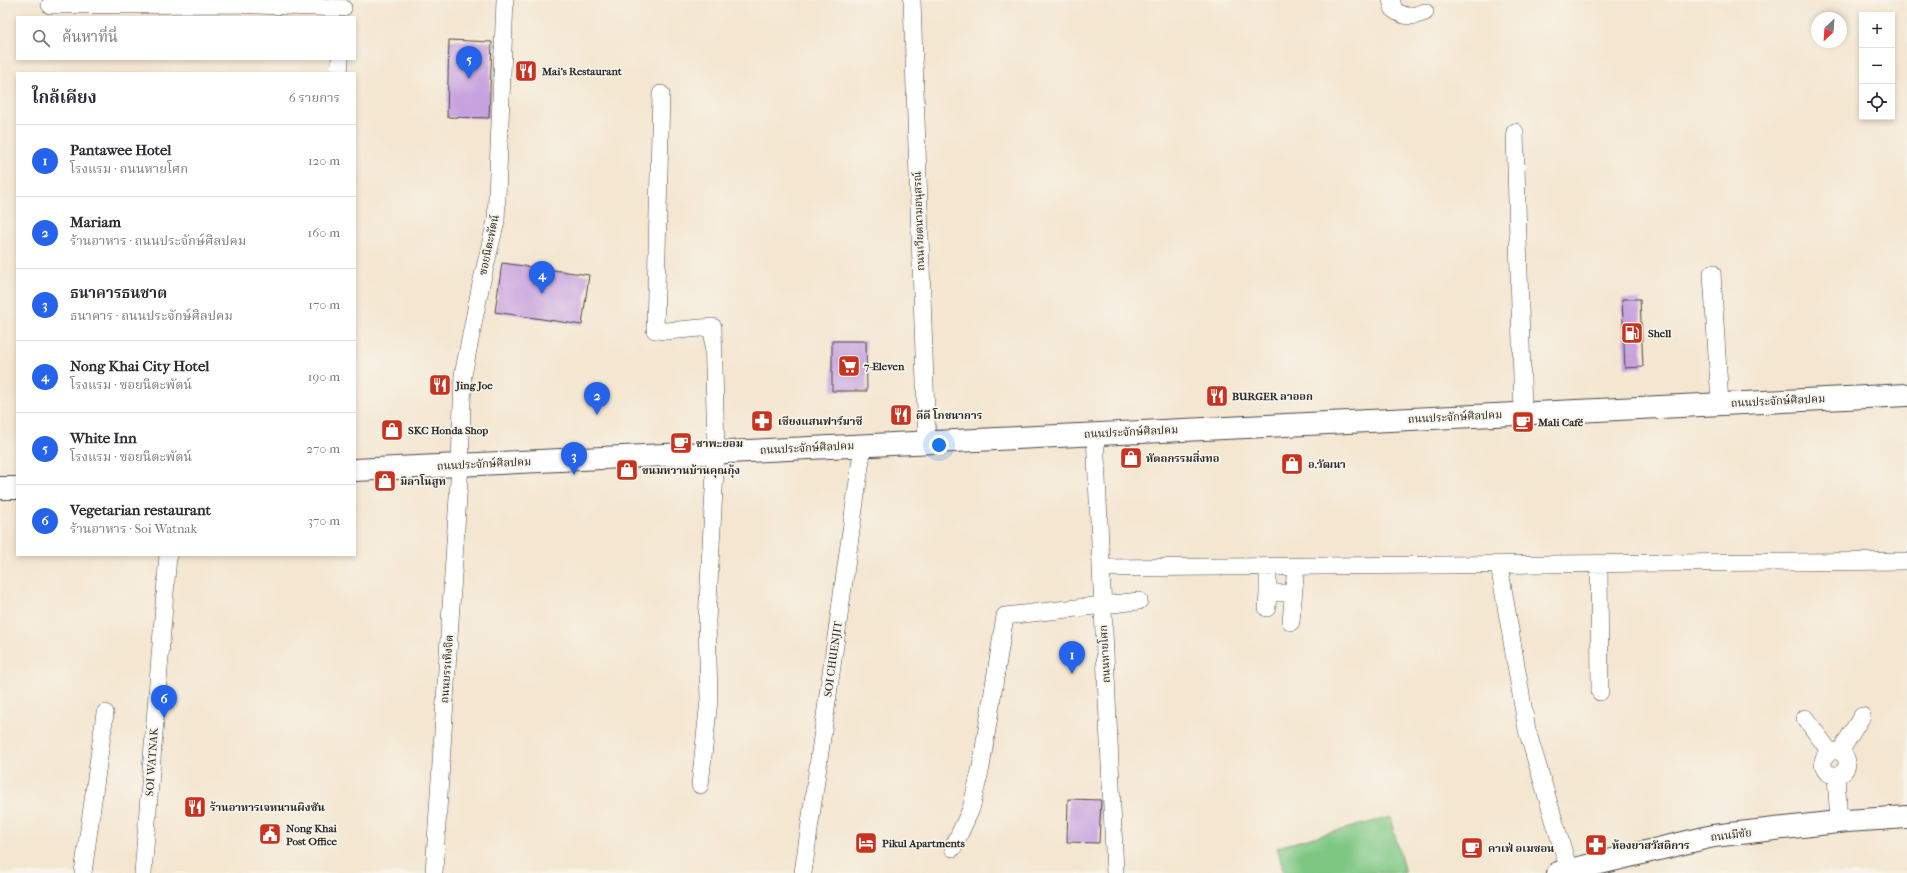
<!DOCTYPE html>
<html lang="th">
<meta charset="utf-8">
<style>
:root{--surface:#fff;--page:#f7f7f7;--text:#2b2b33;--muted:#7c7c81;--line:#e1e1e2;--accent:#2563eb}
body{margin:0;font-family:"IM FELL French Canon","Noto Serif Thai",serif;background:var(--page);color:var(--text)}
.controls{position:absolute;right:12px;top:12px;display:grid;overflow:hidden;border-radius:0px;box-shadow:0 2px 6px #0003}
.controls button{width:36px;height:36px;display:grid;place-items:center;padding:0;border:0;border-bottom:1px solid var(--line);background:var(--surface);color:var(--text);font:20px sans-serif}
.compass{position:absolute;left:1811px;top:12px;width:36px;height:36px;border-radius:50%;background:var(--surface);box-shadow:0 2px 6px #0003;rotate:205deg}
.you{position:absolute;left:939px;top:445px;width:14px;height:14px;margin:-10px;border:3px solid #fff;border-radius:50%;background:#1a73e8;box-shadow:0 0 0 6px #1a73e833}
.badge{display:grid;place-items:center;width:26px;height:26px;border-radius:50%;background:var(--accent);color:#fff;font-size:13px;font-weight:700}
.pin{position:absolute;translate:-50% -33px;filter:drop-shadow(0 1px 2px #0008)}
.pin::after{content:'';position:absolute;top:21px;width:14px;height:12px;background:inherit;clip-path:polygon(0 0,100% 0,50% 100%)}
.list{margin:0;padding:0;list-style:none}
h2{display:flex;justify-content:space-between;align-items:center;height:52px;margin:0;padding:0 16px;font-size:17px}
h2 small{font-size:13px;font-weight:400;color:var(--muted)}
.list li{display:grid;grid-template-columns:26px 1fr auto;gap:12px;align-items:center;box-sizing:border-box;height:72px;padding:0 16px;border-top:1px solid var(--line)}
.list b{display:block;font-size:15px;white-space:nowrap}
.list p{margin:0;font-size:13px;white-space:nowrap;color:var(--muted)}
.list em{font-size:13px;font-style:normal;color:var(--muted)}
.icon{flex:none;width:22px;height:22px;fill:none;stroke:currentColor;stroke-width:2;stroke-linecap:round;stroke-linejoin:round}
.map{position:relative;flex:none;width:1907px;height:873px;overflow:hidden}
.search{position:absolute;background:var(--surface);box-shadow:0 2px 6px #0003;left:16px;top:16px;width:340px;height:44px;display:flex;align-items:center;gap:10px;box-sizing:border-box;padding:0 14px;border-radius:0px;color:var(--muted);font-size:15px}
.panel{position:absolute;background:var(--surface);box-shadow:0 2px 6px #0003;left:16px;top:72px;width:340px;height:484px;border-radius:0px}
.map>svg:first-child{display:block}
</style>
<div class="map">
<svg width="1907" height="873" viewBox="0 0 1907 873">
<rect width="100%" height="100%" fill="#f7f3e8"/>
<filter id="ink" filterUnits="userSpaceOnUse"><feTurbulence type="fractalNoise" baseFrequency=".025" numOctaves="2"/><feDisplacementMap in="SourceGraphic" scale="8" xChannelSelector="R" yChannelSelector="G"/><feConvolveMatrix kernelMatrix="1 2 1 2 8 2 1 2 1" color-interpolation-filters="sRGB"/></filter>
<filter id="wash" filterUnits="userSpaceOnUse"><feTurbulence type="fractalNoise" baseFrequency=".012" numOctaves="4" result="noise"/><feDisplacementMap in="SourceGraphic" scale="16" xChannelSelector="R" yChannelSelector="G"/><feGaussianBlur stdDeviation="0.9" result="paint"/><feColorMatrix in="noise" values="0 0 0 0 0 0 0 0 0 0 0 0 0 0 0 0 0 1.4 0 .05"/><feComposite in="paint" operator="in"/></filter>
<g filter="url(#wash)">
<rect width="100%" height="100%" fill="#f4e6d0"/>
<!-- pitch -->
<path fill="#7ec783" stroke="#547957" d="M1390,817L1405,873H1284L1277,847Z"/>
<g id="blocks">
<!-- building -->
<path fill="#c7a2df" d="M449,40L492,42L489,118L447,117Z
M502,263L589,275L582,325L495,312Z
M1622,299H1640L1643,367L1625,368Z
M832,341H866L867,391H832Z
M1068,799L1101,800L1099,843L1067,842Z"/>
</g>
</g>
<g filter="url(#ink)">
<use href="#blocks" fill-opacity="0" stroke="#494744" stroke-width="1"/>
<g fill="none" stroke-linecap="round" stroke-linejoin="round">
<!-- minor casing -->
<g stroke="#494744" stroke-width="18">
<path id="minor" d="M912,0L927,442
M1391,0L1394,10C1406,18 1412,17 1425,12
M50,5L230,4L343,8
M339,73L340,59
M661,94L655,330L667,331L713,327L716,452L707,621L709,700L700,785
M1515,132L1523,413
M1712,273L1720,404
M1095,434L1115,873
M1599,564L1600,692
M1499,565L1527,730L1569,870
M1268,567V593H1293
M1101,568L1907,561
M1267,608L1268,593
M1291,622L1296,566
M1805,718L1830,752
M1823 763a12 12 0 1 1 24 0a12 12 0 1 1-24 0Z
M1840,752L1862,716
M1836,776L1839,822
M953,848L971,809L981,767L1005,616L1139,601
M83,873L105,713
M143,873L168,555
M434,873L460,465L463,375L481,284L496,221L505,0
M803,873L863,445"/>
</g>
<!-- tertiary casing -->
<g stroke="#494744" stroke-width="24">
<path id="tertiary" d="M355,470L1907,395
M0,488H17
M1558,873L1713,836L1847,821L1907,817"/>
</g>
<!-- minor -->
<use href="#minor" stroke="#fff" stroke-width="17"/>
<!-- tertiary -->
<use href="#tertiary" stroke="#fff" stroke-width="22"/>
</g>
</g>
<!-- icons -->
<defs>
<g id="restaurant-square" transform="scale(1.15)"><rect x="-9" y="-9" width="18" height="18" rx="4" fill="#c8321e" stroke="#f7f3e8"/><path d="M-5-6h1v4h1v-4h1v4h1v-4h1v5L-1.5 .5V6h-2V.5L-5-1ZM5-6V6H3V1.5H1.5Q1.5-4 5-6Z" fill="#fff"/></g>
<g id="fuel-square" transform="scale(1.15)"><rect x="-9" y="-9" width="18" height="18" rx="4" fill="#c8321e" stroke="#f7f3e8"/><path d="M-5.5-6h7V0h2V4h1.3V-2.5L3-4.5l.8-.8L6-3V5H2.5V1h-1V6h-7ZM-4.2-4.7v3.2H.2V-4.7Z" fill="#fff"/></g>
<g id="supermarket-square" transform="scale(1.15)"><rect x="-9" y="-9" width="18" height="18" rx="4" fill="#c8321e" stroke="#f7f3e8"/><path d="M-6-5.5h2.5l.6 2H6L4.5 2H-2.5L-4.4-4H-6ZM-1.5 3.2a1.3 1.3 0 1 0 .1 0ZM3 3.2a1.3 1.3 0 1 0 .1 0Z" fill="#fff"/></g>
<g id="pharmacy-square" transform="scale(1.15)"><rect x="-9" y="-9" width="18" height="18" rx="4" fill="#c8321e" stroke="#f7f3e8"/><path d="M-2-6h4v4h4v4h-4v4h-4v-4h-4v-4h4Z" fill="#fff"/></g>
<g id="cafe-square" transform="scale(1.15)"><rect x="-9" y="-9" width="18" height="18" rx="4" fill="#c8321e" stroke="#f7f3e8"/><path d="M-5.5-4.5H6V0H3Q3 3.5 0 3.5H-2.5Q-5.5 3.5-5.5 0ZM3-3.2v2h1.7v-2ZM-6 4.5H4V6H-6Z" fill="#fff"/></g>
<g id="shop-square" transform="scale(1.15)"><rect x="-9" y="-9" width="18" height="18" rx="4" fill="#c8321e" stroke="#f7f3e8"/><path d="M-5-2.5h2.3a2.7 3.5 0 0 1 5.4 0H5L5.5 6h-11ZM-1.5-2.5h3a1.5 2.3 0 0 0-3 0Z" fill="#fff"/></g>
<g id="civic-square" transform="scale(1.15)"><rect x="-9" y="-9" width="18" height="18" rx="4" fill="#c8321e" stroke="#f7f3e8"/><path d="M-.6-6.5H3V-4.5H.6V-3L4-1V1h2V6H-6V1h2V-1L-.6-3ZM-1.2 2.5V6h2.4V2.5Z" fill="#fff"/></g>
<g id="hotel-square" transform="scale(1.15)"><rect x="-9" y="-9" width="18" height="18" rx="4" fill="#c8321e" stroke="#f7f3e8"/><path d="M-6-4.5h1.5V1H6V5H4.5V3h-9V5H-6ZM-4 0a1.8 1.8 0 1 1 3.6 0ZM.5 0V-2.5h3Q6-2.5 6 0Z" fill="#fff"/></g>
</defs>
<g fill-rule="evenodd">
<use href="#restaurant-square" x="526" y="71"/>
<use href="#fuel-square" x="1632" y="333"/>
<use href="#supermarket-square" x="849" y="366"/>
<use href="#restaurant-square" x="440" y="385"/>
<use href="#restaurant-square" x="1217" y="396"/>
<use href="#restaurant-square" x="901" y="415"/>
<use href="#pharmacy-square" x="762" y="421"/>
<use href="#cafe-square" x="1523" y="422"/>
<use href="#shop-square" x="392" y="430"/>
<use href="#cafe-square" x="681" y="443"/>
<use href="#shop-square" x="1131" y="458"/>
<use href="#shop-square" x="1292" y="464"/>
<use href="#shop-square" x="627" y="470"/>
<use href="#shop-square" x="385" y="481"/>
<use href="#restaurant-square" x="195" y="807"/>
<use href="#civic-square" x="270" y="834"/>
<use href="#hotel-square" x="866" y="843"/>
<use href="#pharmacy-square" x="1596" y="845"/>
<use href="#cafe-square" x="1472" y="848"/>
</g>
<g text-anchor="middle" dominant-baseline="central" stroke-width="3.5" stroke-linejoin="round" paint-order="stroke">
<!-- poi labels -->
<g font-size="11" font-weight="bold" fill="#2b2b2b" stroke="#f7f3e8" text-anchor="start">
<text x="542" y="71">Mai's Restaurant</text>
<text x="1648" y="333">Shell</text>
<text x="864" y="366">7-Eleven</text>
<text x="456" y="385">Jing Joe</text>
<text x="1232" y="396">BURGER ลาออก</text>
<text x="916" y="415">ดีดี โภชนาการ</text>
<text x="778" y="421">เชียงแสนฟาร์มาซี</text>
<text x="1538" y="422">Mali Café</text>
<text x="408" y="430">SKC Honda Shop</text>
<text x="696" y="443">ชาพะยอม</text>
<text x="1146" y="458">หัตถกรรมสิ่งทอ</text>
<text x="1308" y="464">อ.วัฒนา</text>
<text x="642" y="470">ขนมหวานบ้านคุณกุ้ง</text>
<text x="400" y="481">มิลาโนสูท</text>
<text x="210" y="807">ร้านอาหารเจหนานผิงซัน</text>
<text x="286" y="828">Nong Khai<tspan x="286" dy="13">Post Office</tspan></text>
<text x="882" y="843">Pikul Apartments</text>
<text x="1612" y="845">ห้องยาสวัสดิการ</text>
<text x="1488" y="848">คาเฟ่ อเมซอน</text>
</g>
<!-- street labels -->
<g font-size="11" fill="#2b2b2b" stroke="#f7f3e8">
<text transform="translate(919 221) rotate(-92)">ถนนเวียดนามอนุสรณ์</text>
<text transform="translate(489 245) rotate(-78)">ซอยนิตะพัตน์</text>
<text transform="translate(1778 401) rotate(-3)">ถนนประจักษ์ศิลปคม</text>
<text transform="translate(1455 417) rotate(-3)">ถนนประจักษ์ศิลปคม</text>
<text transform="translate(1131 432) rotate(-3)">ถนนประจักษ์ศิลปคม</text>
<text transform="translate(807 448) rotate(-3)">ถนนประจักษ์ศิลปคม</text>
<text transform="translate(484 464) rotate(-3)">ถนนประจักษ์ศิลปคม</text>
<text transform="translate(1105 654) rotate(-93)">ถนนหายโศก</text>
<text transform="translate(833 659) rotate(-82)">SOI CHUENJIT</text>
<text transform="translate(447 669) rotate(-86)">ถนนบรรเทิงจิต</text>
<text transform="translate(152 762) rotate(-86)">SOI WATNAK</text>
<text transform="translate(1731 835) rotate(-7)">ถนนมีชัย</text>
</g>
</g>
</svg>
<div class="controls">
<button>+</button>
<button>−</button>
<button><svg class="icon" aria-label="locate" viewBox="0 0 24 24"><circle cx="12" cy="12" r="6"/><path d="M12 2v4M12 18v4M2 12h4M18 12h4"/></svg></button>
</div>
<svg class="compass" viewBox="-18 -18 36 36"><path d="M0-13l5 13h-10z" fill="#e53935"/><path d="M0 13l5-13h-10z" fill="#7c7c81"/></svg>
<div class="you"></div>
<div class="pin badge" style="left:1072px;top:674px">1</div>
<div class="pin badge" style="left:597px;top:415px">2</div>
<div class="pin badge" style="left:574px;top:475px">3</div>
<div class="pin badge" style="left:542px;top:294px">4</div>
<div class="pin badge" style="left:469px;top:79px">5</div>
<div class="pin badge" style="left:164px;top:718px">6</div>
<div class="search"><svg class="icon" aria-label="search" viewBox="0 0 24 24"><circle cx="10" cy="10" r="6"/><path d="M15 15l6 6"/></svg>ค้นหาที่นี่</div>
<section class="panel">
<h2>ใกล้เคียง<small>6 รายการ</small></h2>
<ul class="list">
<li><span class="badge">1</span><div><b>Pantawee Hotel</b><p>โรงแรม · ถนนหายโศก</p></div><em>120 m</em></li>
<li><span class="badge">2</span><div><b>Mariam</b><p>ร้านอาหาร · ถนนประจักษ์ศิลปคม</p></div><em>160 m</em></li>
<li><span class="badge">3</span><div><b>ธนาคารธนชาต</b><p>ธนาคาร · ถนนประจักษ์ศิลปคม</p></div><em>170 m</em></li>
<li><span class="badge">4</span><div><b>Nong Khai City Hotel</b><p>โรงแรม · ซอยนิตะพัตน์</p></div><em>190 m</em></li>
<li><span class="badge">5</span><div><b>White Inn</b><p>โรงแรม · ซอยนิตะพัตน์</p></div><em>270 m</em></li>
<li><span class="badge">6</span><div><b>Vegetarian restaurant</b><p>ร้านอาหาร · Soi Watnak</p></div><em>370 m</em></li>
</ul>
</section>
</div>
